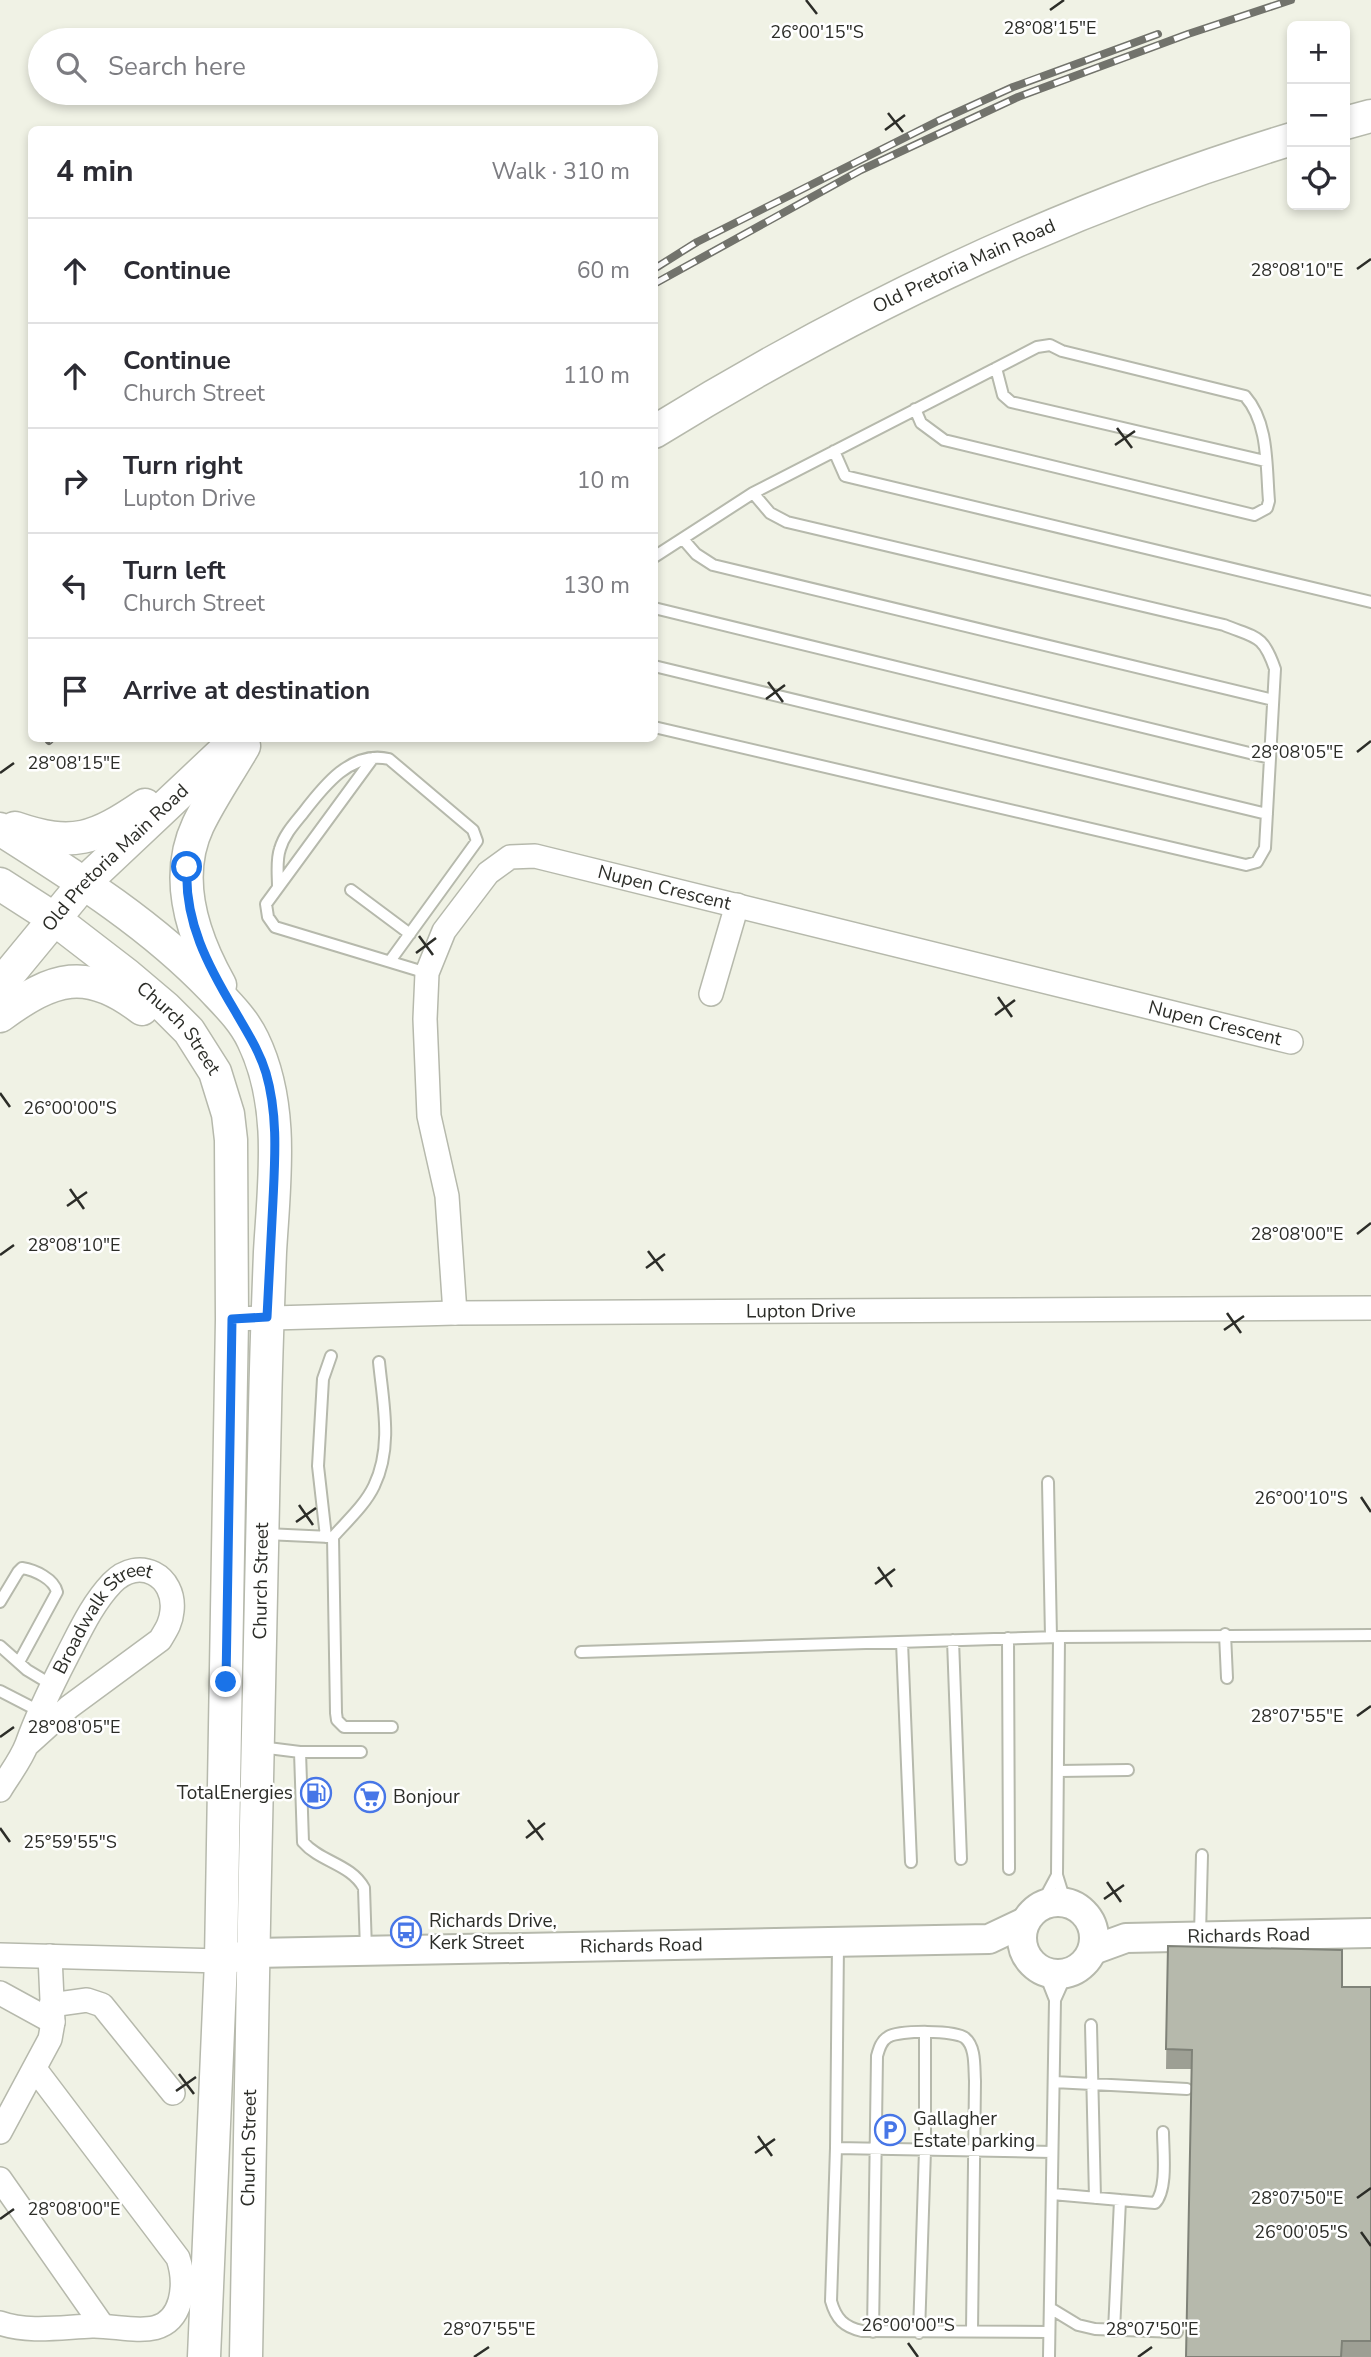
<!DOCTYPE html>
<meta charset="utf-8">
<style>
:root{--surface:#fff;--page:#f7f7f7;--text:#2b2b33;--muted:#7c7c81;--line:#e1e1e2}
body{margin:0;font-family:"Nunito Sans",sans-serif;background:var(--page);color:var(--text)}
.controls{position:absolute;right:21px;top:21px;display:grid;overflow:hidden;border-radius:10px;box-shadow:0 4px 10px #0003}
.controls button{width:63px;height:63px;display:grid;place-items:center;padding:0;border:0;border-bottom:2px solid var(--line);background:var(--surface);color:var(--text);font:35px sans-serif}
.stop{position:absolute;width:21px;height:21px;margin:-16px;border:5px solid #1a73e8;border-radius:50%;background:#fff}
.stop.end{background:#1a73e8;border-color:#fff;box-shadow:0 2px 7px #0008}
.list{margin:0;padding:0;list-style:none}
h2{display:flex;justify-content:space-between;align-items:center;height:91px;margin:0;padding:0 28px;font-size:30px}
h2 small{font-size:23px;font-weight:400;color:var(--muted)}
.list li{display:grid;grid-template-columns:46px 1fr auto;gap:21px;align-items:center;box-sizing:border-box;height:105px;padding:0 28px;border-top:2px solid var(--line)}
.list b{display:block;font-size:26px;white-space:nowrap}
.list p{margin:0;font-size:23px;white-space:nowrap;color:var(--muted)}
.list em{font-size:23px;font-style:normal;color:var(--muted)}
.icon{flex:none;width:38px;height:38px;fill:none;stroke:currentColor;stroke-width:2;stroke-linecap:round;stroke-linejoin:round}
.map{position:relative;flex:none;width:1371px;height:2357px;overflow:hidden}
.search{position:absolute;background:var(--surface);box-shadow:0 4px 10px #0003;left:28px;top:28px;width:630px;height:77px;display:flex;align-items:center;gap:18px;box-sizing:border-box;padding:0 24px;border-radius:38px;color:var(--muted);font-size:26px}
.panel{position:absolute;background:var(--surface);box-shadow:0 4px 10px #0003;left:28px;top:126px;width:630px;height:616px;border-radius:10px}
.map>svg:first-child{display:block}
</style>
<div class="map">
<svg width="1371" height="2357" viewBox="0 0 1371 2357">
<rect width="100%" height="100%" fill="#f0f2e5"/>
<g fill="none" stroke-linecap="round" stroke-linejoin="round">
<!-- service casing -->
<g stroke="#b6b9ac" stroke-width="14">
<path id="service" d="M996,368L1003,395L1011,402L1265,461
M834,451L845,476L1371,602
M683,539L696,554L713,565L1273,700
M654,557L753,493L1037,347L1050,345L1062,351L1245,396C1269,423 1266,466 1269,501L1267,508L1254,515L944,440L921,423L915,409
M654,608L1270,758
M654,666L1267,814
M654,727L1246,865L1257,862L1265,848L1275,669C1263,634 1256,638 1224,625L787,522L770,513L753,493
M373,758L266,904L268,917L275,927L427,973
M278,887C278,875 276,860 280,849C284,835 294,824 303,813C323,787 351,750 389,759L473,830L477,841L390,961
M351,890L410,934
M379,1362C383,1403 393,1447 374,1486C365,1505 347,1521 333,1537L336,1713L337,1720L344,1727H392
M1048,1482L1051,1637
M266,1534L330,1537
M326,1537L318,1466L323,1379L331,1356
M0,1602L18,1572L22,1568C35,1570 54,1579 57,1592L19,1662
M1225,1634L1227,1678
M1059,1637L1057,1875L1065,1901
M1008,1638L1009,1869
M953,1640L961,1859
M902,1642L911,1862
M0,1646L27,1670L52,1685
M581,1652L1059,1637L1371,1635
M0,1691L39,1711
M260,1747L300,1752H361
M300,1752L303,1842C320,1862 351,1864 364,1888L366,1950
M1059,1771L1128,1770
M1041,1905L1057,1875
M1200,1934L1202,1855
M838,1944L836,2148L831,2301C836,2319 844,2327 862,2331L1049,2332
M1044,1972L1055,2000L1049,2357
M1055,2000L1067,1973
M1091,2025L1095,2198
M1054,2082L1187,2089
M836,2148L1052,2152
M1052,2194L1120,2200L1114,2331
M1120,2200L1155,2203C1168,2190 1163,2150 1163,2132
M1050,2308L1078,2325L1095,2329L1177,2332
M873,2332L877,2056C879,2049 881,2041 888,2037C899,2030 956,2030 965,2038C976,2047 974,2067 975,2081L972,2331
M919,2333L925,2150V2033"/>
</g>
<!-- minor casing -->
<g stroke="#b6b9ac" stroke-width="26">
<g id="minor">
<path d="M711,994L737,905"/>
<path id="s1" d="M455,1313L447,1196L429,1116L425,1019L427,973L444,931L488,873L510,857L535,856L1291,1042"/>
<path id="s2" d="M232,1319L455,1313L1371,1308"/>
<path id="s3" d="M0,1790C9,1775 21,1760 27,1744C38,1713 52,1685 67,1656C80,1631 92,1604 112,1583C139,1555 176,1576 172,1611C171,1623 166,1630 160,1640L69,1707L27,1745"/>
<path d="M0,1955L221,1961"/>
<path d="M0,1993L53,2022"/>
<path d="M51,2005L87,2000L102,2005L173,2093"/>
<path d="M0,2132L50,2039L53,2022L50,1956"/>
<path d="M0,2179L102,2325"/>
<path d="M0,2323C28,2333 63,2327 92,2326C125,2325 168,2344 180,2301C184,2286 183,2273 178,2258L35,2069"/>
</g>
</g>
<!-- tertiary casing -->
<g stroke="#b6b9ac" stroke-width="32">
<g id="tertiary">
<circle cx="1058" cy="1938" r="36"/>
<path id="s4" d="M1093,1950L1126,1938L1371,1933"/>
<path id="s5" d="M234,1958L252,1953L989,1939L1025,1922"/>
</g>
</g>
<!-- secondary casing -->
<g stroke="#b6b9ac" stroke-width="35">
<g id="secondary">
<path d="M1345,123L1371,116"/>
<path id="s6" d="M654,432C853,309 1068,207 1292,139"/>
<path d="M15,828C73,848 95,839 145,805"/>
<path d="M0,829C74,876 151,924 212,988C227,1004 243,1019 253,1040C285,1106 274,1182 270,1252C268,1305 266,1357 265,1410C258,1726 251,2041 246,2357"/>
<path id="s7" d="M0,884L53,918L127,975L166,1008L189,1031L215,1072L228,1114L231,1140L232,1319L221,1961L204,2357"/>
<path id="s8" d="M0,985L84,883L238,738"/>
<path d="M220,985C193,937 173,878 198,825C211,798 229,772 244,746"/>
<path d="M0,1016C53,977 87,966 142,1009"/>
</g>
</g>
<!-- service -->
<use href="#service" stroke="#fff" stroke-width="10"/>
<!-- minor -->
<use href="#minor" stroke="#fff" stroke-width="23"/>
<!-- tertiary -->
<use href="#tertiary" stroke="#fff" stroke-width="28"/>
<!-- secondary -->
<use href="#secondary" stroke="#fff" stroke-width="32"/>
<!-- rail casing -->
<g stroke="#72736c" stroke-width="8">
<path id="rail" d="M654,269L697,242L938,121L1013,87L1158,34
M654,284L861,170L1018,97L1188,34L1291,0
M49,741L52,738"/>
</g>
<!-- rail -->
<use href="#rail" stroke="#fff" stroke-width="5" stroke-dasharray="16" stroke-linecap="butt"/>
</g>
<!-- wall -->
<path fill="#9d9f94" d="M1168,1946L1342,1987H1371V2357H1186L1192,2069H1166Z"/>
<!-- building -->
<path fill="#b6b9ac" stroke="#7f8278" stroke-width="2" d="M1168,1946L1342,1950V1987H1371V2341H1342L1341,2357H1186L1192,2050L1166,2049Z"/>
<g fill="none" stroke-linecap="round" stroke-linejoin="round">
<!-- route -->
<path stroke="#1a73e8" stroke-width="9" d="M187,867C184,921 208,966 235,1011C247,1032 259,1050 266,1073C278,1114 275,1158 273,1200C271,1239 269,1278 267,1317L232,1319L226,1682"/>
</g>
<!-- ticks -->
<path fill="none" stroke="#2c2d28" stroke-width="2.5" d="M806,0L817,14M1050,10L1064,0M888,113L903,132M885,130L905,115M1357,269L1371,259M1117,428L1132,448M1115,445L1135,431M768,682L783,702M766,699L785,685M1357,752L1371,741M0,773L14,763M419,936L433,955M416,953L436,938M998,997L1012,1017M995,1015L1015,1000M0,1093L10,1107M70,1189L84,1209M67,1206L87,1192M1357,1234L1371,1223M648,1251L663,1271M0,1255L14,1245M646,1268L665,1254M1227,1313L1241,1333M1224,1330L1244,1316M1361,1497L1371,1512M299,1505L313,1525M296,1522L316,1508M878,1567L892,1587M875,1584L895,1569M1357,1716L1371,1706M0,1737L14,1727M528,1820L543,1840M0,1828L10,1842M526,1838L545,1823M1107,1882L1121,1902M1104,1899L1124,1885M179,2074L194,2094M176,2091L196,2077M758,2136L772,2156M755,2153L775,2139M1357,2198L1371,2188M0,2219L14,2209M1361,2232L1371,2246M908,2343L918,2357M474,2357L489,2347M1138,2357L1152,2347"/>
<!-- icons -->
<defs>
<g id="fuel-ring" transform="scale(1.575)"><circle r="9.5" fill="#fff" stroke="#4776e7" stroke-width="1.5"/><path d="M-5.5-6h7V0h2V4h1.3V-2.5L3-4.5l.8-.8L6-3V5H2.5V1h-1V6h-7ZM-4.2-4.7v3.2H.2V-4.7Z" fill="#4776e7"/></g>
<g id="supermarket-ring" transform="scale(1.575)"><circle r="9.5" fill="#fff" stroke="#4776e7" stroke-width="1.5"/><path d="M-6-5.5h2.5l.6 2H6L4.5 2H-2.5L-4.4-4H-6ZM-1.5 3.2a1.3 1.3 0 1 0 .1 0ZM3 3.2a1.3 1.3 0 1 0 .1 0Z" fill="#4776e7"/></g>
<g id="bus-ring" transform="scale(1.575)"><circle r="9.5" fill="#fff" stroke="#4776e7" stroke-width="1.5"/><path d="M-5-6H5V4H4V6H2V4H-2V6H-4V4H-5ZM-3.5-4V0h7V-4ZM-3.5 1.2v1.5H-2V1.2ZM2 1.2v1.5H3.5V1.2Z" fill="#4776e7"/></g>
<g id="parking-ring" transform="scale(1.575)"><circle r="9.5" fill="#fff" stroke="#4776e7" stroke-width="1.5"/><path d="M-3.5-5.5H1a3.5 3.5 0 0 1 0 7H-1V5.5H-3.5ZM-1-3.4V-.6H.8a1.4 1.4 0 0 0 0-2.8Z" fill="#4776e7"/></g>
</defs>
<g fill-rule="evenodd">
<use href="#fuel-ring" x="316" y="1793"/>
<use href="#supermarket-ring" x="370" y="1797"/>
<use href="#bus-ring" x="406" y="1932"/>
<use href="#parking-ring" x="890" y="2130"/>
</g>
<g text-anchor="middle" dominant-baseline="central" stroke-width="5" stroke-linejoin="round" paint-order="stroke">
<!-- street labels -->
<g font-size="19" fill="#2c2d28" stroke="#fff">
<text stroke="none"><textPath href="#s6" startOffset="352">Old Pretoria Main Road</textPath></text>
<text stroke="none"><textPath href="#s8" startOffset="172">Old Pretoria Main Road</textPath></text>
<text stroke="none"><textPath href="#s1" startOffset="646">Nupen Crescent</textPath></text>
<text stroke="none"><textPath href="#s1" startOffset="1213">Nupen Crescent</textPath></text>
<text stroke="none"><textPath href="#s7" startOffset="231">Church Street</textPath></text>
<text stroke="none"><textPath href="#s2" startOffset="569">Lupton Drive</textPath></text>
<text transform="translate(261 1581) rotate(-89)">Church Street</text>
<text stroke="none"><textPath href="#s3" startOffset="206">Broadwalk Street</textPath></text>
<text stroke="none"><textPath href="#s4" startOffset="158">Richards Road</textPath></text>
<text stroke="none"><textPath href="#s5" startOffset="408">Richards Road</textPath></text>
<text transform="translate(249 2148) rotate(-89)">Church Street</text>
</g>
<!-- poi labels -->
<g font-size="19" fill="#2c2d28" stroke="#fff" text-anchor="start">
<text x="293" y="1793" text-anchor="end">TotalEnergies</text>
<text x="393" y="1797">Bonjour</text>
<text x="429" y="1921">Richards Drive,<tspan x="429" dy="22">Kerk Street</tspan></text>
<text x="913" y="2119">Gallagher<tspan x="913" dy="22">Estate parking</tspan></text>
</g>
</g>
<g font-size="18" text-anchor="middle" fill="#2c2d28" stroke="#fff" stroke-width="5" stroke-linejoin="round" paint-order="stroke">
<text x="1050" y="34">28°08'15"E</text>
<text x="817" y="38">26°00'15"S</text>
<text x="1297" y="276">28°08'10"E</text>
<text x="1297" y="758">28°08'05"E</text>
<text x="74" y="769">28°08'15"E</text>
<text x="70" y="1114">26°00'00"S</text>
<text x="1297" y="1240">28°08'00"E</text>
<text x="74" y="1251">28°08'10"E</text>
<text x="1301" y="1504">26°00'10"S</text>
<text x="1297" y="1722">28°07'55"E</text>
<text x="74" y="1733">28°08'05"E</text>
<text x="70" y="1848">25°59'55"S</text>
<text x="1297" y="2204">28°07'50"E</text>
<text x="74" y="2215">28°08'00"E</text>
<text x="1301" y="2238">26°00'05"S</text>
<text x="908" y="2331">26°00'00"S</text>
<text x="489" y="2335">28°07'55"E</text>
<text x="1152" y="2335">28°07'50"E</text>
</g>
</svg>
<div class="controls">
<button>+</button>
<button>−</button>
<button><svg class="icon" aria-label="locate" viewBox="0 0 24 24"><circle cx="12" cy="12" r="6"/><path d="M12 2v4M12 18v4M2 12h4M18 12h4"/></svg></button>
</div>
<div class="stop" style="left:187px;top:867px"></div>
<div class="stop end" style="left:226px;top:1682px"></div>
<div class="search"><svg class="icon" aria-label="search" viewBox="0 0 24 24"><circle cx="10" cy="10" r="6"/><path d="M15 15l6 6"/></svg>Search here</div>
<section class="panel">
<h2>4 min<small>Walk · 310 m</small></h2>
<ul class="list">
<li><svg class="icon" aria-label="ahead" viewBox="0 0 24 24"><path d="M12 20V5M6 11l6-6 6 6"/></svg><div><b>Continue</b></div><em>60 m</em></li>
<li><svg class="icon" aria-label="ahead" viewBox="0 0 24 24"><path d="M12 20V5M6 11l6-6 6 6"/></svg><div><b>Continue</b><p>Church Street</p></div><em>110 m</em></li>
<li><svg class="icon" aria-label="right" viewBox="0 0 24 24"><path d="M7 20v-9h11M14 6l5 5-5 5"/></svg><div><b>Turn right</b><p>Lupton Drive</p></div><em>10 m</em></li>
<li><svg class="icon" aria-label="left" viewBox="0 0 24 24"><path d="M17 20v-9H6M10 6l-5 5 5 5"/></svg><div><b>Turn left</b><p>Church Street</p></div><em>130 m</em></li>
<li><svg class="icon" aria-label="arrive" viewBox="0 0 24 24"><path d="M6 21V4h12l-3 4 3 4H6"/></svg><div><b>Arrive at destination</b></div></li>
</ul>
</section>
</div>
